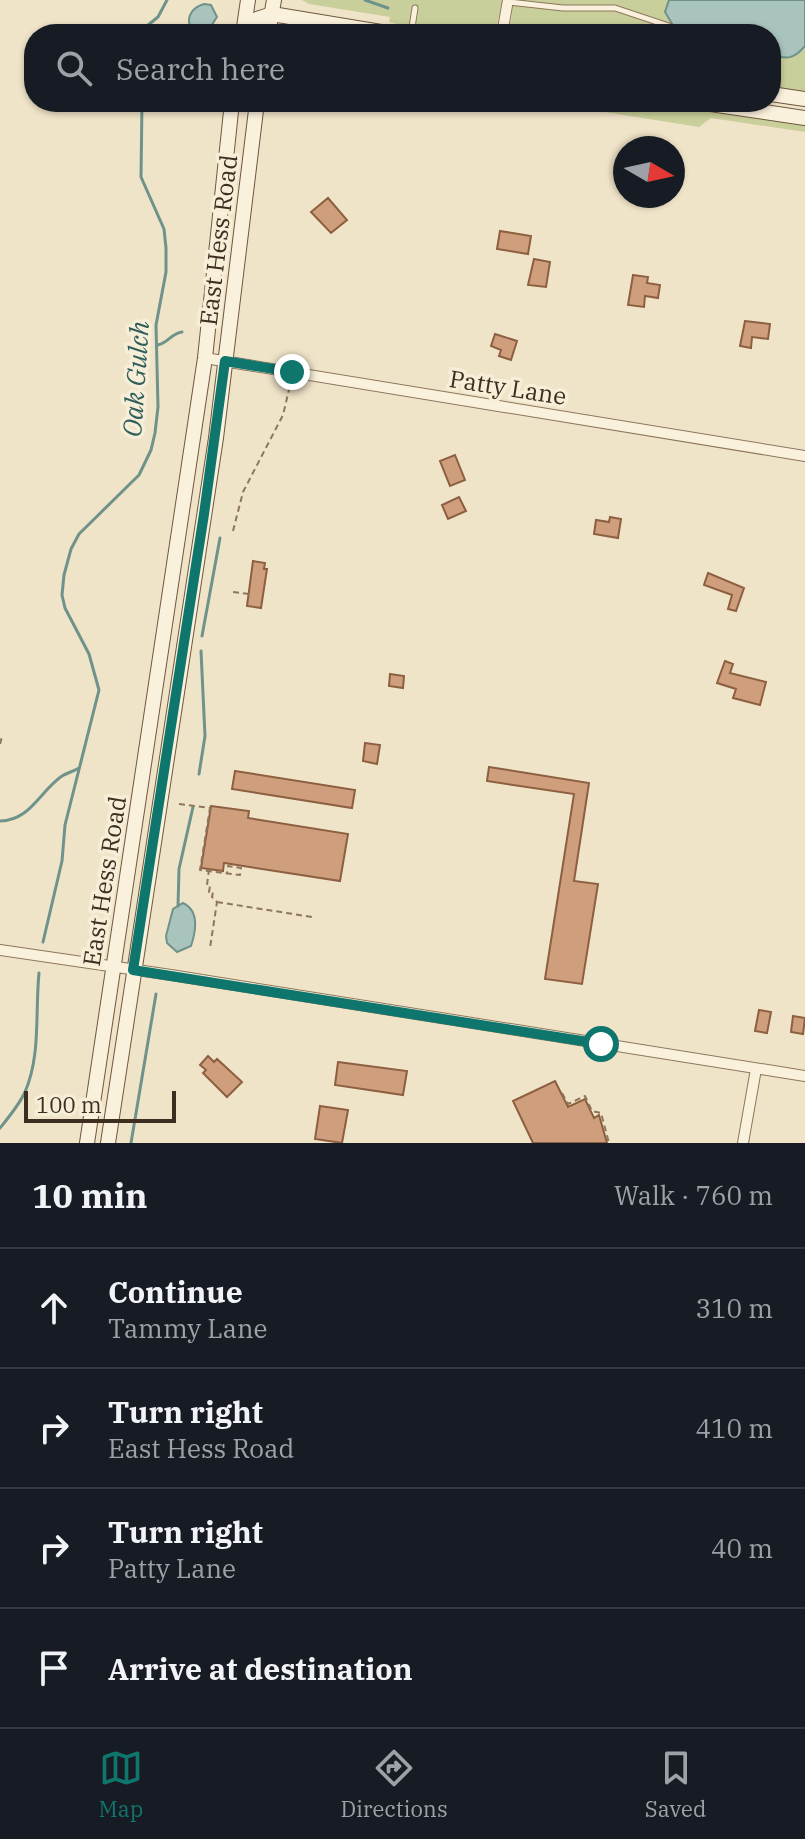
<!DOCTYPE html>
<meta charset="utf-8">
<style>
:root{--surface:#171b24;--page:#242831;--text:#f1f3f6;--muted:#9ea1a6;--line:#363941;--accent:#0f766e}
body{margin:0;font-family:"IBM Plex Serif",serif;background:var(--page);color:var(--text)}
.compass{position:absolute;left:613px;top:136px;width:72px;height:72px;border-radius:50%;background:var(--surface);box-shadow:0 2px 6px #0004;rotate:99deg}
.scale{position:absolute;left:24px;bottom:20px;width:152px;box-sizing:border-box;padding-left:8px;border:4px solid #3d2e20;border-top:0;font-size:22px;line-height:28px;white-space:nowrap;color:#3d2e20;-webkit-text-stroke:6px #f7eed8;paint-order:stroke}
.stop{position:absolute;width:24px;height:24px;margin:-18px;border:6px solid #0f766e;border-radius:50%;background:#fff}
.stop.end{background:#0f766e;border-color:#fff;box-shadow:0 2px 8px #0008}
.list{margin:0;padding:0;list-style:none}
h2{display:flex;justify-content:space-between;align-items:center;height:104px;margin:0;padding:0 32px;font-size:34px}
h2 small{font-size:26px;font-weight:400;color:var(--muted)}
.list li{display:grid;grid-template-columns:52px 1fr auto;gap:24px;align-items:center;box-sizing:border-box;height:120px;padding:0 32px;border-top:2px solid var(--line)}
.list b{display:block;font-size:30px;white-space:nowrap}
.list p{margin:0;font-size:26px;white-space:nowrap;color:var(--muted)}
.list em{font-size:26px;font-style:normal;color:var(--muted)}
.icon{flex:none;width:44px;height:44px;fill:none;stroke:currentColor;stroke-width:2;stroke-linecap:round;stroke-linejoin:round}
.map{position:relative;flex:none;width:805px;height:1143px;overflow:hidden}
.search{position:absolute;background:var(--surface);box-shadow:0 2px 6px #0004;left:24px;right:24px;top:24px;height:88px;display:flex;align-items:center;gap:20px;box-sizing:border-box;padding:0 28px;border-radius:32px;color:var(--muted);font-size:30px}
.sheet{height:584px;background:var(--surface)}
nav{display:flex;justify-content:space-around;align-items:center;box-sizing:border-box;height:112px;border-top:2px solid var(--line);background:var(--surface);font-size:22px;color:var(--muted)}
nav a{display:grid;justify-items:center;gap:4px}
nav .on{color:var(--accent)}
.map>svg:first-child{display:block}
</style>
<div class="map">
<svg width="805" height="1143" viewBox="0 0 805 1143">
<rect width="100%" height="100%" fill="#f0e4c8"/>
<!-- green -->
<path fill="#c9cf9b" d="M302,0H502L495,34H436L389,22L390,17L309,4Z
M514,0H805V93L771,87V34H511L510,26Z
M542,102H652L805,124V132L711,118L699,127Z"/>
<!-- water -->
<path fill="#a9c4bc" stroke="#6f938a" stroke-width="2" d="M669,0H805V46C794,59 787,60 771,54V34H678L665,12Z
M204,4L211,5L217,17L211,26L197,29L190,26C186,15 194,7 204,4Z
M183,903C200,911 196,931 191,946L177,952L167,943L166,936L173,909Z"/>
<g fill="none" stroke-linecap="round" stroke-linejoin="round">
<!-- stream -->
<path stroke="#6f938a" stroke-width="3" d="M365,0L388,8
M137,34L158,17L167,0
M158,345C168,343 172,333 182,332
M202,636L220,538
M199,774L205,736L201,651
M0,821C30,821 40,791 62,776C67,773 74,771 79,768
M178,906L179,869L193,807
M43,942L62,861L65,825L99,690L89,654L65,608L62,595L64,575L71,549L79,534L139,475L151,450L155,433L158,407L156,325L166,272V248L164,229L141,177L142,102
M0,1128C9,1117 19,1105 25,1092C41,1055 35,1013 39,973
M131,1143L156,994"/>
</g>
<!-- building -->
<path fill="#cf9f7d" stroke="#8d5f41" stroke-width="2" d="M328,198L347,220L331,233L311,212Z
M500,231L531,236L528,254L497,249Z
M534,259L550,262L546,287L528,285Z
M633,275L648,277L647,283L660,285L658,298L645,296L644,307L628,305Z
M745,321L770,324L768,339L752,337L751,348L740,346Z
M495,334L517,341L511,360L499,356L501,350L491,346Z
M455,455L465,480L450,486L440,461Z
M459,497L466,511L448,519L442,505Z
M610,517L621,519L618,538L594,534L596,520L609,522Z
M253,561L265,563L264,569H267L261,608L247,606Z
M708,573L744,588L736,611L728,609L732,595L704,585Z
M725,661L733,664L730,673L766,682L760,705L733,698L736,689L717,683Z
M390,674L404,676L403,688L389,686Z
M365,743L380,745L377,764L363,761Z
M489,767L589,783L574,881L598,884L582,984L545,979L574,794L487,781Z
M235,771L355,790L352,808L232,789Z
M211,806L249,811L248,818L348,834L340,881L224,863L223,871L201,868Z
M759,1010L771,1012L767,1033L755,1031Z
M793,1016L805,1018L803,1034L791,1032Z
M208,1056L214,1062L217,1059L242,1082L227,1097L203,1073L206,1070L200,1065Z
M338,1062L407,1071L403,1095L335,1085Z
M555,1081L568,1107L585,1099L594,1118L599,1115L607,1143H533L513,1101Z
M320,1106L348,1110L342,1143L315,1139Z"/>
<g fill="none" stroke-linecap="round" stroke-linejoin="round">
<!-- lane casing -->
<g stroke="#8d765c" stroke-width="7">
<path id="lane" d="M509,2L563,8H615L672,27
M411,34L415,8"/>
</g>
<!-- street casing -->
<g stroke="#8d765c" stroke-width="12">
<path id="street" d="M502,34L508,0
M205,358L805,456
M0,950L171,975L805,1076
M743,1143L756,1069"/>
</g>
<!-- secondary casing -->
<g stroke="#6f573f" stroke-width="16">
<path id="secondary" d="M245,23L272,14L393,34
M243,34L248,0
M268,34L274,0
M771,94L805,99
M697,102L805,118
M87,1143L205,358L232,102
M108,1143L216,438L257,102"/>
</g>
<!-- path -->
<path stroke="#8d765c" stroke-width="2" stroke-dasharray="6 4" stroke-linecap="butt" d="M201,31L202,34
M233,531L243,492L283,415L291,381
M233,592L249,594
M0,744L2,736
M179,804L210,808L200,870L240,875L241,868L228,866L227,874
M209,869L207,885L210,886L209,892H213L212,897L217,902L210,948
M217,902L312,917
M562,1093L568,1104L585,1096L592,1111L601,1113L609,1143"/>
<!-- lane -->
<use href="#lane" stroke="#faf1dc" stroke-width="5"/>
<!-- street -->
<use href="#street" stroke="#faf1dc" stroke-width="10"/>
<!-- secondary -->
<use href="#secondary" stroke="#faf1dc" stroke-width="14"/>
</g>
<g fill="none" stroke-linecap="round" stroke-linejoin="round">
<!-- route -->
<path stroke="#0f766e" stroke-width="10" d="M292,372L225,361L204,514L133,970L601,1044"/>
</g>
<g text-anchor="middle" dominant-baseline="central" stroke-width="7" stroke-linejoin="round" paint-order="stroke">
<!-- street labels -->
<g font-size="24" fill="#3d2e20" stroke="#f7eed8">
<text transform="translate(218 240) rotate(-83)">East Hess Road</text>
<text transform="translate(508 387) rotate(9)">Patty Lane</text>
<text transform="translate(104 881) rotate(-81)">East Hess Road</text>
</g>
<!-- water labels -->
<g font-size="26" font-style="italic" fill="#2f5d5a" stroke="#f7eed8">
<text transform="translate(135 379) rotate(-86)">Oak Gulch</text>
</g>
</g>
</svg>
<svg class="compass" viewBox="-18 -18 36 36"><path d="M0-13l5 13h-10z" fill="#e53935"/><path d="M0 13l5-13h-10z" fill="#9ea1a6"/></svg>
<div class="scale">100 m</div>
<div class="stop" style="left:601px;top:1044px"></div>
<div class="stop end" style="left:292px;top:372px"></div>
<div class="search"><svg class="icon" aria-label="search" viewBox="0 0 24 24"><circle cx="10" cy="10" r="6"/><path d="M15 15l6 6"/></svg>Search here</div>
</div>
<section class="sheet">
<h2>10 min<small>Walk · 760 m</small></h2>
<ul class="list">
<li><svg class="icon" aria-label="ahead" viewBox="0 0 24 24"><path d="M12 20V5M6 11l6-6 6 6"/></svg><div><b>Continue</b><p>Tammy Lane</p></div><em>310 m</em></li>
<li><svg class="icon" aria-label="right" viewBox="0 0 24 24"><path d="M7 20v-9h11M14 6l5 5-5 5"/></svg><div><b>Turn right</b><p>East Hess Road</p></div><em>410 m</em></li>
<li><svg class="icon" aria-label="right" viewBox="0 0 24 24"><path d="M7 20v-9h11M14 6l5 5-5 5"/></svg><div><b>Turn right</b><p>Patty Lane</p></div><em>40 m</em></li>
<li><svg class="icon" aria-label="arrive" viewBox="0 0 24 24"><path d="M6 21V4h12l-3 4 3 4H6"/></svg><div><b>Arrive at destination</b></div></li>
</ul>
</section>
<nav>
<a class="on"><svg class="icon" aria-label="map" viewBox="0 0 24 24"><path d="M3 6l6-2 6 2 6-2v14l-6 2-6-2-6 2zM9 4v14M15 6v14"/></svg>Map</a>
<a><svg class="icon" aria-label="directions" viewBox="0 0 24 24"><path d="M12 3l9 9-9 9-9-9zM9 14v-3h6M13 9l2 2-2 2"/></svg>Directions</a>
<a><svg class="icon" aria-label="saved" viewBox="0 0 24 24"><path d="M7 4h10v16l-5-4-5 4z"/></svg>Saved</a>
</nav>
